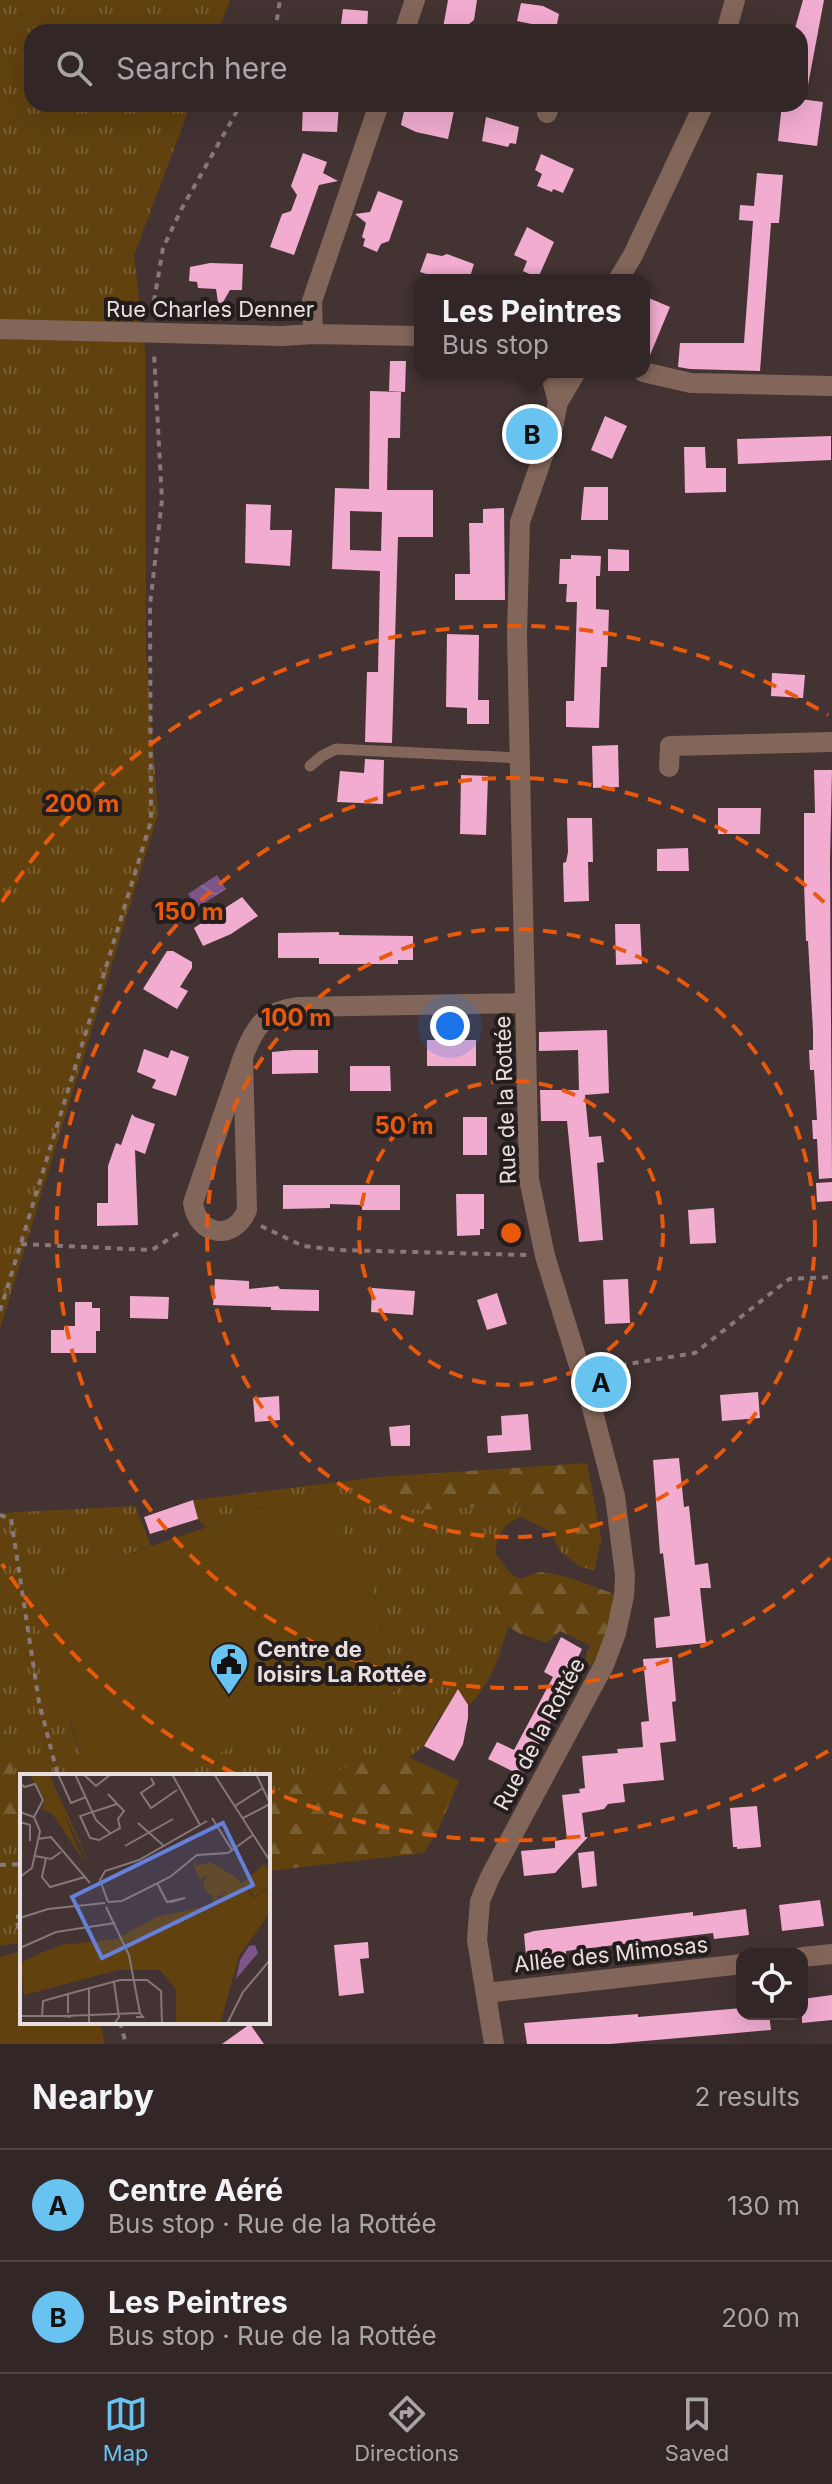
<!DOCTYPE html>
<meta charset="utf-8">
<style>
:root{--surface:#322626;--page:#3a2e2e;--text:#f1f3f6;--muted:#a8a5a7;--line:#4d4343;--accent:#69c3f1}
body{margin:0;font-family:Inter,sans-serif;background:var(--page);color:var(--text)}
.controls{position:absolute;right:24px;bottom:24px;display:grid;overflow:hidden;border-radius:16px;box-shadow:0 8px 32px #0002}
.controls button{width:72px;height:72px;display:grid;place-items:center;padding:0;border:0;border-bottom:2px solid var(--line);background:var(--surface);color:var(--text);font:40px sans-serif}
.you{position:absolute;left:450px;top:1026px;width:28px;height:28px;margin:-20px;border:6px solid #fff;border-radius:50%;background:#1a73e8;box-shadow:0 0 0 12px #1a73e833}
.badge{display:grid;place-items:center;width:52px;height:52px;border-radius:50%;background:var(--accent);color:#111;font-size:26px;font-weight:700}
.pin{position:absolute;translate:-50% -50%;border:4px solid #fff;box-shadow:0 2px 8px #0006}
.popup{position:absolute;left:414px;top:274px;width:236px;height:104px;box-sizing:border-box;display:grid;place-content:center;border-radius:16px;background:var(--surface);filter:drop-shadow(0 2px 6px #0005);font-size:26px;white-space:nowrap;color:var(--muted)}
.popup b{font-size:30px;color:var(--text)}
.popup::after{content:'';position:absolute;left:50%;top:100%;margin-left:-16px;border:16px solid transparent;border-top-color:var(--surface)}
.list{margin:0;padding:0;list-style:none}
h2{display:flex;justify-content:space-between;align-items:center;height:104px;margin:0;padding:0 32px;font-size:34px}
h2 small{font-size:26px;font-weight:400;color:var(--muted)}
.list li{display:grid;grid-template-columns:52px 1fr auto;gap:24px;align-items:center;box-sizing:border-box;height:112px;padding:0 32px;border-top:2px solid var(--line)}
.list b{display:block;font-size:30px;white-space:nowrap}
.list p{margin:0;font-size:26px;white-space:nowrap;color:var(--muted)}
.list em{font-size:26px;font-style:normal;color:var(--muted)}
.icon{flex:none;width:44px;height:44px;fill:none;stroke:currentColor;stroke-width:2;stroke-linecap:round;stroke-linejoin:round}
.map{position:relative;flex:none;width:832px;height:2044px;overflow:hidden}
.search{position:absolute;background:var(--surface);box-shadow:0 8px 32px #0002;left:24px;right:24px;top:24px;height:88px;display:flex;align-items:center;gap:20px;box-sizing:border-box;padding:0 28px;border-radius:24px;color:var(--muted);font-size:30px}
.sheet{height:328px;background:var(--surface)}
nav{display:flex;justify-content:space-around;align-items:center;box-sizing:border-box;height:112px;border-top:2px solid var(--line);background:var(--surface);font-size:22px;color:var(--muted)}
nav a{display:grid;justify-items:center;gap:4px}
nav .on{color:var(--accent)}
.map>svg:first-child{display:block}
</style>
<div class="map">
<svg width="832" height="2044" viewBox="0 0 832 2044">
<defs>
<pattern id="grass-tufts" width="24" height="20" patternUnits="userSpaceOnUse" patternTransform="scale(2)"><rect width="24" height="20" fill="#61420f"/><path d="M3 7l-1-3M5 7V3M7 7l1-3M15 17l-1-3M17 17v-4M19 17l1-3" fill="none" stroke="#785d32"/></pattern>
<pattern id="forest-firs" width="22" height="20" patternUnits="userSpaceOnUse" patternTransform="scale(2)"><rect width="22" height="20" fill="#61420f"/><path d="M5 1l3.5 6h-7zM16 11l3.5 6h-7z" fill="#785d32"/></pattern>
<pattern id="water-waves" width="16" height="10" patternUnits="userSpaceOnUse" patternTransform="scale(2)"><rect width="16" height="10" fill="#7d5588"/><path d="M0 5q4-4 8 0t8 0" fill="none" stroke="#8f6d98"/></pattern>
</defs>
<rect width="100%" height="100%" fill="#433333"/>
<!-- grass -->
<path fill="url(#grass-tufts)" d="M0,0H230L218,32H32V104H191L134,255L145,351L146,651L158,814L0,1329Z
M378,1477L373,1500L379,1508L415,1510L534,1504L560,1516L570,1536L588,1547L600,1544L595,1570L580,1567L560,1551L550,1531L521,1517C502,1525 498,1533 495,1553L511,1574L519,1579L496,1586L499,1621L508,1626C501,1652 490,1688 468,1705L455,1693L443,1715H440L424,1746L409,1757H377L268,1794V1776H148L396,1691L372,1619L381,1615L361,1556L351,1559L327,1486L206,1527L198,1519L193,1500Z
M135,1506L151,1546L26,1589L50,1661L40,1665L60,1724L70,1721L89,1776H22V1821L0,1693V1513Z
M0,1841L22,1843V1942L0,1946Z"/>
<!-- forest -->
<path fill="url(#forest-firs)" d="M587,1463L602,1543L589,1547L570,1536L560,1516L534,1504L415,1510L379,1508L373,1500L378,1477Z
M541,1572C567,1574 589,1586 615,1594L609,1628L592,1666L584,1662L590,1645L560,1631L547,1643L519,1633L499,1621L495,1603L496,1586Z
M0,1693L22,1821V1843L0,1841Z
M377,1757H409L459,1781L439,1828L424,1853L268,1871V1794Z"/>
<!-- pitch -->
<path fill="#61420f" d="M327,1486L351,1558L361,1556L381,1616L372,1620L396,1691L148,1776H89L71,1721L60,1725L40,1665L50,1661L26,1589Z
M22,1951V2022H100L105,2044H0V1957Z"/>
<!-- water -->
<path fill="url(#water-waves)" d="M217,875L226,889L197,908L188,894Z"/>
<!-- building -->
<path fill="#f1accf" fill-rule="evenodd" d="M448,0H477L474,20L459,32L443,28Z
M803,0H824L808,85L800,84V32H794Z
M521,3L543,6L559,14L556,29L517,21Z
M343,9L368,11L367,32H340Z
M800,99L823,102L817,146L778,141L782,104H800Z
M303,104H339L337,132L302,131Z
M416,104L454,111L448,139L416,132L401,125L405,106L414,108Z
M486,117L519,127L516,144L510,143L508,147L482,141Z
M303,153L327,162L323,173L338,181L319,185L294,255L270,247L282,214L291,211L297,195L291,186Z
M541,154L574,169L563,193L553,189L552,192L537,186L542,174L535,170Z
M757,173L783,175L779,223H771L760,371L690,369L678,367L680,343H744L753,221L739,220L740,205L754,206Z
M378,191L403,201L389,241L381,244L377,252L363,246L365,239L362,237L366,223L355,214L370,212Z
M527,227L554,242L538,278L523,271L527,261L514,255Z
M427,253L442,256L447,254L474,264L469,280H430V275L420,272Z
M210,263L243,264L242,290H230L219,309L216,289L198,288L197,282L189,281L190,267Z
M644,296L670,307L648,360L644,359Z
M390,361H406L405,392L389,391Z
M370,391L401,392L400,438H388L387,490H433V537H398L392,743L365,742L367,672H378L380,571L332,569L335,488L369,489ZM350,511L382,512L381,551L350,550Z
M605,416L627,426L612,459L591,450Z
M831,436V460L738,464L737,439Z
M684,447H705L706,468H726V492L685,493Z
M584,487H608V520H581Z
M246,504L271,505L270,530H292L290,566L245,563Z
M504,508L505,600H455V574H470L469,523H483V509Z
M608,549L629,550V571H608Z
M571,555L601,556L600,576H596V609L609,610L607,667H601L599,728L566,727V701H574L577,602H566L567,584H559L560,559H571Z
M447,634L479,635L478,700H489V724H467V708L446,707Z
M772,673L805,675L803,698L771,696Z
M618,745L619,787L593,788L592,746Z
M365,759L384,760L383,804L337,802L340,771L364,773Z
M814,770H832L830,860L832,1178L819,1179L817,1139H813L812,1120H817L814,1070H810L809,1050H813V1031L808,941H806L804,883V813H815Z
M461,775L488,776L486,835L460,834Z
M718,808H761L760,834H718Z
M567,818H592L593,862H588L589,901L564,902L563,863L566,862L568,852Z
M688,848L689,871H657V849Z
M242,897L258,916L231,934L203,946L194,928Z
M615,924H640L642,964L616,965Z
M339,932V935L413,936V960H398V964H319V958H278V933Z
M167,951H173L192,962V968L180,987L188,991L177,1009L143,989Z
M607,1030L609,1093L585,1095L589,1137L601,1136L604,1162L597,1163L603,1240L579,1242L567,1121H541L540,1090H579L578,1050L539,1051V1032Z
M427,1040H476V1066H427Z
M144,1049L168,1058L171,1050L189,1057L176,1096L152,1088L156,1080L137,1072Z
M293,1050H318V1073L272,1074V1052Z
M350,1066H390L391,1091H350Z
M132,1114L135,1117L155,1124L145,1154L135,1150L138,1225L97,1226V1203H108V1166L116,1143L121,1145Z
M463,1117H487V1155H463Z
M832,1182V1201L817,1202L816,1183Z
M283,1185H400V1210H362V1205L330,1204V1208L283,1209Z
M456,1194H484V1229H480V1235L457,1236Z
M714,1208L716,1243L690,1244L688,1210Z
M215,1279L249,1281V1289L278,1286L280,1289L319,1290V1311L271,1310V1307L213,1305Z
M628,1279L630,1323L605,1324L603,1280Z
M372,1288L415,1291L413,1315L371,1312Z
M497,1293L507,1324L487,1330L477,1300Z
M130,1296L169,1297L168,1319L130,1318Z
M75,1302H92V1308H100V1331H96V1353H51V1330H64V1326H75Z
M758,1392L760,1418L722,1421L720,1395Z
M279,1396L280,1420L255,1422L253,1398Z
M528,1414L531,1450L488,1453L487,1436L502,1435L501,1416Z
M410,1425V1446H391L389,1427Z
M679,1458L684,1507L689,1506L695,1565L708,1563L711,1588H700L706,1643L656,1648L654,1618L670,1616L663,1553L660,1554L653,1460Z
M193,1500L198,1519L150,1534L144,1517Z
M561,1637L582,1649L566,1682L570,1685L522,1776L488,1759L497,1742L514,1750L553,1677L544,1672Z
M672,1657L676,1701L672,1702L676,1741L660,1743L664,1780L623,1784L625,1802L608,1804L604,1809L582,1813L585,1837H588L555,1873L524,1876L521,1851L555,1848V1841L567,1839L562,1795L580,1793L579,1789L585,1788L582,1756L618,1753L617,1749L643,1747L641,1722L649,1721L643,1659Z
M458,1689L468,1705V1718L463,1744L454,1761L424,1746Z
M757,1806L761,1847L737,1849V1847H733L730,1808Z
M594,1851L597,1886L582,1888L578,1853Z
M820,1900L824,1926L782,1931L779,1905Z
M746,1909L749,1935L714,1939L713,1933L566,1951V1954L526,1956L524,1934L534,1931L693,1912V1916Z
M368,1942L369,1958L360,1959L364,1993L339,1996L334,1945Z
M832,1995V2020L802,2023V1999Z
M742,2008V2014H769L771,2030L610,2044H527L524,2023L638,2014V2017Z
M250,2024L264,2044H222Z"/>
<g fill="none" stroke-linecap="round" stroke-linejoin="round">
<!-- path -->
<path stroke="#877979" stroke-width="4" stroke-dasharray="6 6" stroke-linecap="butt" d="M275,32L280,0
M152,313L163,248L182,208L241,104
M261,1226L303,1246L339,1250L527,1255
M21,1244L152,1250L183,1230
M0,1311L151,821L150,605L162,500L154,353
M597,1369L695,1353L789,1279L832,1277
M0,1515L11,1519L39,1702L58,1776
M0,1865L22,1864
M22,1916L16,1917L22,1946
M120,2022L126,2044"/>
<!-- lane -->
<path stroke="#826659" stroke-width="11" d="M310,766L322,756L336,749L520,758"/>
<!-- street -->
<path stroke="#826659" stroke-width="20" d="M404,32L415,0
M726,32L735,0
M547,113L550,104
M618,280L633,255L704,104
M0,329L282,336L313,334L420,336
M313,334L312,301L379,104
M550,372L558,402
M643,372L691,383L832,386
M669,767L670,746L832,742
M243,1057L193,1203C198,1237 234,1241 247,1210L243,1057C255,1026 265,1011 299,1007L525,1003
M802,1957L832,1954
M486,1993L742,1964
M494,2044L477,1940L480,1901L490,1877L604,1665L616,1633L624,1596L625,1575L615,1496L592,1408L545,1256L529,1179L517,634L520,522L553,427L558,402L576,372"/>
</g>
<!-- distance rings -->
<g fill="none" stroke="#e8590c" stroke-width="4" stroke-dasharray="14 10">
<circle cx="511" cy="1233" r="152"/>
<circle cx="511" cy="1233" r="304"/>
<path d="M830 1558A455 455 0 1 1 830 908"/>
<path d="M828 1751A607 607 0 0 1 269 1790M235 1774A607 607 0 0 1 2 1564M2 902A607 607 0 0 1 828 715"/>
</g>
<!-- icons -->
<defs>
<g id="civic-pin" transform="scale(2)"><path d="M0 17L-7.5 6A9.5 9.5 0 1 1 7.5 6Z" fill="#69c3f1" stroke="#241d1d"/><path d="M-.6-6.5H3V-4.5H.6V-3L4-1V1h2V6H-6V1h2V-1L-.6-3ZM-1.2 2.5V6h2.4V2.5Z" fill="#111"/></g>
</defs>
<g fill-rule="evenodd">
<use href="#civic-pin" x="229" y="1662"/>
</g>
<g text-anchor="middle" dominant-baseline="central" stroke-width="8" stroke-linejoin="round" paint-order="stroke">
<!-- street labels -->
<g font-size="22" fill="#e9dede" stroke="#241d1d">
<text x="210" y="309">Rue Charles Denner</text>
<text transform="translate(505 1100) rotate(-92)">Rue de la Rottée</text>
<text transform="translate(539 1734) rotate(-62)">Rue de la Rottée</text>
<text transform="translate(611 1954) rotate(-6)">Allée des Mimosas</text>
</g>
<!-- poi labels -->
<g font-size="22" font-weight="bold" fill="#e9dede" stroke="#241d1d" text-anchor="start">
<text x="257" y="1649">Centre de<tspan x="257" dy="25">loisirs La Rottée</tspan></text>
</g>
</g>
<!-- overview -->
<g transform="translate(20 1774)">
<rect width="250" height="250" fill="#433333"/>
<path d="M9,0L26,1L38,29L30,39L22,35L25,25ZM42,35L57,72L65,89L34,42ZM177,84L176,92L190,88L217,104L234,124L250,112V129L219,181L250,140L219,182L200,250H156V215L140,196H98L4,221L1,189L18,180L42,171L96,165L136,143L194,130L191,117L199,125L207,117L185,102L180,106L186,116L178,103L174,91Z" fill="#61420f"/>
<path d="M15,0H29L72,94L42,36L37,44L30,39L38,29L26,2L16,7ZM217,116L222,127H229L228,118L234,127H241L216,148L205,125ZM250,129V138L219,182L206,152L215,149L222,169Z" fill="#61420f"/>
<path d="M244,90L250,97V110L235,123L222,109ZM184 110a12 12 0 1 1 24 0a12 12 0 1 1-24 0Z" fill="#61420f"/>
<path d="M235,171L238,179L216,205L220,186L229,172Z" fill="#7d5588"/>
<path fill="none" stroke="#857777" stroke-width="2" d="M38,0L51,29L66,23M55,0L76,46L90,59M63,0L76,12L91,0M152,0L180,51M194,0L250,87M236,0L250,29M131,4L134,10L121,19L131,34L157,16M0,8L4,13L15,10L23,26L14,43M88,20L104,37L98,45L100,54L79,66L70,64L60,42L97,30M215,32L243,14M0,38L14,43L20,57L12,94L0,103M192,44L212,76M223,44L250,30M0,48L10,51V67M118,49L144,72M18,65L31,63L70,109M105,72L153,45M15,82L31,85L41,78M26,84L22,103L30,113L65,103M137,109L147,128L165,124L151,128M88,128L102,127L150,103L177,81L208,79L233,61M88,128L80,106L85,97L119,86L187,47M86,133L109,181L120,239M0,144L28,135L85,129M0,174L36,158L95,149M48,239V220L100,206H127L141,217L142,250M0,242H44M22,242L23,227L48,220M51,243L44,242L120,239L123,243H116M69,250V214M94,250L99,243L94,208M207,250L223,218L250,186"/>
<path fill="#6480da" fill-opacity="0.15" stroke="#6480da" stroke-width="4" d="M203,49L233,111L82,184L52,123Z"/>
<rect width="250" height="250" fill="none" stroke="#e9dede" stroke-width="4"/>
</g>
<circle cx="511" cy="1233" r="12" fill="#e8590c" stroke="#241d1d" stroke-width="4"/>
<g font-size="24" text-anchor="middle" font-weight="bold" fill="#e8590c" stroke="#241d1d" stroke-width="8" stroke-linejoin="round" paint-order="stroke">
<text x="82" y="812">200 m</text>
<text x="189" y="920">150 m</text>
<text x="296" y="1026">100 m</text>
<text x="404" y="1134">50 m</text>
</g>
</svg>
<div class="controls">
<button><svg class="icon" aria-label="locate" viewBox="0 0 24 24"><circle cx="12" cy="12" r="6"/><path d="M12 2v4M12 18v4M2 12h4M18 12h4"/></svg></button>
</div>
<div class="you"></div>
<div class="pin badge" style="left:601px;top:1382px">A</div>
<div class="pin badge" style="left:532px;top:434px">B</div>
<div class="popup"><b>Les Peintres</b>Bus stop</div>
<div class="search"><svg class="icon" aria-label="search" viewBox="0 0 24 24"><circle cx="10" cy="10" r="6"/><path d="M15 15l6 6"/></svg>Search here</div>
</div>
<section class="sheet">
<h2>Nearby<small>2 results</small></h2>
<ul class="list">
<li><span class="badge">A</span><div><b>Centre Aéré</b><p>Bus stop · Rue de la Rottée</p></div><em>130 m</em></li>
<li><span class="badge">B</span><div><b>Les Peintres</b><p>Bus stop · Rue de la Rottée</p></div><em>200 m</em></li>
</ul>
</section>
<nav>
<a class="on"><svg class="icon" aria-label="map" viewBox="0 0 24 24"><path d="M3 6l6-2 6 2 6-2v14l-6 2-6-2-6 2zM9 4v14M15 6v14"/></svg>Map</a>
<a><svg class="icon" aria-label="directions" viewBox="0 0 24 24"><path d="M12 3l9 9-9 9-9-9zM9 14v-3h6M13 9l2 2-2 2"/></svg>Directions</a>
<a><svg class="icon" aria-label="saved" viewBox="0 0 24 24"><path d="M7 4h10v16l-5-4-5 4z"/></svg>Saved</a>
</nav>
